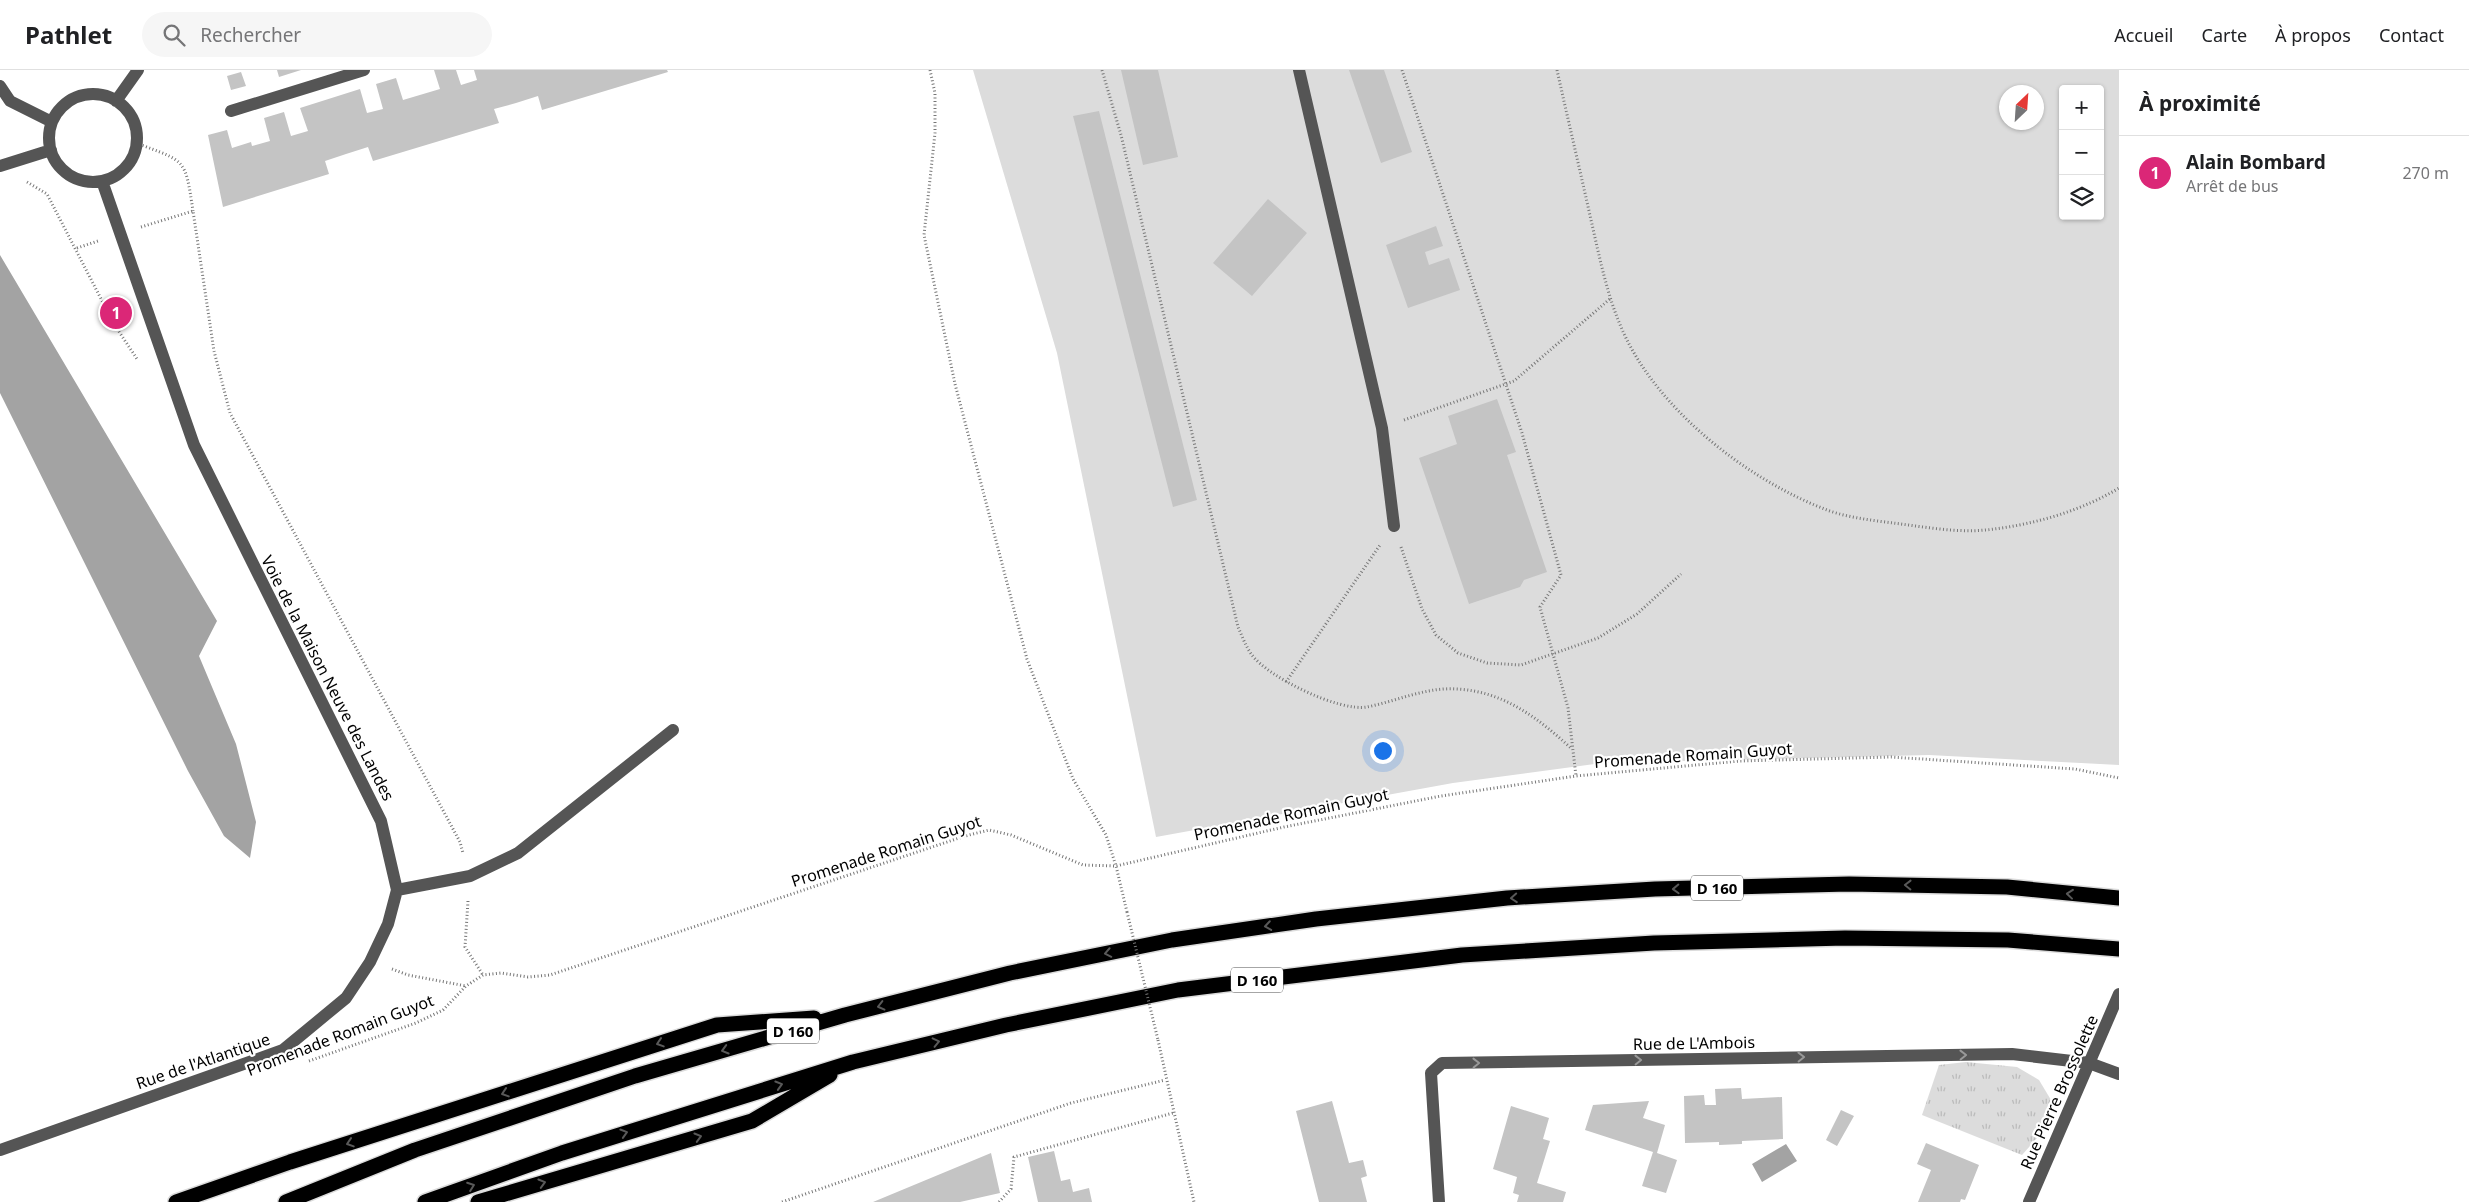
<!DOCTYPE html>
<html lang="fr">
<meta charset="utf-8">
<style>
:root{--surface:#fff;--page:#f6f6f6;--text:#202124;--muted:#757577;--line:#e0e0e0;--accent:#db2777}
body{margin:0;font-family:"Noto Sans",sans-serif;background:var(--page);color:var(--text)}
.controls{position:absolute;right:15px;top:15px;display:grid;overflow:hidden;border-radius:5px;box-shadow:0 1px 4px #0004}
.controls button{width:45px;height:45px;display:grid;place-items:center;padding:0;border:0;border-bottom:1px solid var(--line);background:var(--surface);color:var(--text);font:25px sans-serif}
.compass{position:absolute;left:1999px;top:15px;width:45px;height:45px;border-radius:50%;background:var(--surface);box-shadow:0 1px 4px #0004;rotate:25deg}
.you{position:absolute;left:1382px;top:680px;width:18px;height:18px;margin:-12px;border:4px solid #fff;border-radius:50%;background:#1a73e8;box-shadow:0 0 0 8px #1a73e833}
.badge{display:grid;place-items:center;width:32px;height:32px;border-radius:50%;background:var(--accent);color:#fff;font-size:16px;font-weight:700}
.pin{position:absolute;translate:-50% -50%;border:2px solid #fff;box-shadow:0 1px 5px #0006}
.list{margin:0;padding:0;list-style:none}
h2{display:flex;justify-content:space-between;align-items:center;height:65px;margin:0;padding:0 20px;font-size:21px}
h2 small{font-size:16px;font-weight:400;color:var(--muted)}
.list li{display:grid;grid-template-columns:32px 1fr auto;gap:15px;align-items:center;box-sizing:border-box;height:75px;padding:0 20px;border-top:1px solid var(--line)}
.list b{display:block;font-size:19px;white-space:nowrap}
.list p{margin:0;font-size:16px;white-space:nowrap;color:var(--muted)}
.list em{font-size:16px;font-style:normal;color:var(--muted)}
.icon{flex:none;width:28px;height:28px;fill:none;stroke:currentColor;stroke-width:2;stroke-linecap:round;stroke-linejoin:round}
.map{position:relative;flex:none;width:2119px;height:1132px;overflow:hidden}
header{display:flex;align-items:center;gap:30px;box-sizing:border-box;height:70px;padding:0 25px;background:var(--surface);border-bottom:1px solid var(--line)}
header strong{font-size:24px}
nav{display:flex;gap:28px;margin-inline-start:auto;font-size:18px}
.search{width:350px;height:45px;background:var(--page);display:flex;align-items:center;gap:12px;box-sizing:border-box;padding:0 18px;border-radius:28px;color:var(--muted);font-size:19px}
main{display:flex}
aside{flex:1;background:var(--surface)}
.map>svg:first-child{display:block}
</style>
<header>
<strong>Pathlet</strong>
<div class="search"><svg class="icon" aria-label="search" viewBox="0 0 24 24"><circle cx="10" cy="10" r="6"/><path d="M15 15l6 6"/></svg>Rechercher</div>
<nav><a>Accueil</a><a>Carte</a><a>À propos</a><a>Contact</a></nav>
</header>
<main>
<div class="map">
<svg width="2119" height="1132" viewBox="0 0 2119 1132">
<defs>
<pattern id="grass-tufts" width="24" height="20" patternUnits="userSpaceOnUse" patternTransform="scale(1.25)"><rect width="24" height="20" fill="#dcdcdc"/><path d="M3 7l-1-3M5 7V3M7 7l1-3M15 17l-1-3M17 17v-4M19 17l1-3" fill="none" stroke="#bbb"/></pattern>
</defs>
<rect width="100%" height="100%" fill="#fff"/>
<!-- grass -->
<path fill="url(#grass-tufts)" d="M1966,992L2017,997L2039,1010L2051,1030L2045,1059L2022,1085L1922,1045L1939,995Z"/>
<!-- pitch -->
<path fill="#dcdcdc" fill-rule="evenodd" d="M973,0H2119V695L1929,685L1602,693L1453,713L1156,767L1057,283ZM2063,19H2100V146H2063ZM2006,22H2036V52H2006Z"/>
<!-- water -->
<path fill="#a3a3a3" d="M0,185L217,551L199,586L236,674L256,752L250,788L224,766L188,701L0,323Z
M1786,1074L1797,1091L1762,1112L1752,1094Z"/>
<!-- building -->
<path fill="#c4c4c4" d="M277,0H301L279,7Z
M434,0H456L461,15L477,10L474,0H667L668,2L542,40L538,26L516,33L494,39L499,53L373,91L368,77L346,84L325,91L329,104L223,137L208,65L227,60L232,78L251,72L252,76L270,71L264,48L284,42L291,66L308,61L300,38L360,19L367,43L383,39L376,14L396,8L403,30L440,19Z
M1121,0H1158L1178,87L1143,95Z
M1349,0H1384L1412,82L1381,93Z
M241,2L246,16L231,20L227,6Z
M1099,41L1197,430L1173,437L1073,46Z
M1268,129L1307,163L1252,226L1213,193Z
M1436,156L1443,176L1425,182L1429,195L1449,188L1460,220L1408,238L1386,175Z
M1497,329L1516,382L1507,385L1547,502L1524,510L1520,517L1469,534L1419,388L1457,374L1448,346Z
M1741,1018L1742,1029L1782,1027L1783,1069L1742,1071V1074L1719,1075V1072L1685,1073L1684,1026L1704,1025L1705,1035H1716L1715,1019Z
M1332,1031L1349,1093L1363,1090L1367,1106L1361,1108L1367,1132H1319L1296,1041Z
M1649,1031L1643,1048L1665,1055L1657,1083L1677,1090L1666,1123L1642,1116L1653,1082L1585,1060L1593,1035Z
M1511,1036L1549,1048L1543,1069L1550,1071L1537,1113L1566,1122L1563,1132H1517L1519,1125L1513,1123L1517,1107L1493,1099Z
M1841,1040L1854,1046L1837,1076L1826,1070Z
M1926,1073L1979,1095L1965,1130L1961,1129L1960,1132H1918L1931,1100L1917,1094Z
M1054,1081L1061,1111L1070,1109L1073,1122L1089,1118L1092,1132H1038L1028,1087Z
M991,1083L1000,1123L960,1132H873Z"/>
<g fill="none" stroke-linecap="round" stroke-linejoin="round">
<!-- highway casing -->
<g stroke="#dbdbdb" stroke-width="18">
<path id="highway" d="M176,1132L290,1092L717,955L814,948
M286,1132L415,1080L635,1006L845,945L1010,903L1172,870L1316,849L1507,828L1655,819L1849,814L2007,817L2119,828
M425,1132L562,1083L853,992L1006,955L1178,920L1462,885L1654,873L1845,868L2008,870L2119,879
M478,1132L752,1051L830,1005"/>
</g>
<!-- path -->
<path stroke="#777" stroke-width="3" stroke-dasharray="1 2.5" stroke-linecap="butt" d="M930,0L935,23V63L924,165L955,314L1027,589L1073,709L1106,765L1116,796L1127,842
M1102,0L1121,65L1238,557C1242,566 1246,577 1252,585C1268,607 1339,642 1367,637C1397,631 1426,617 1456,619C1504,621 1539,649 1572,679
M1402,0L1522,363L1561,505L1540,537L1568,638L1576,706
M1557,0C1568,50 1580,100 1591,150C1600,189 1608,231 1626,268C1662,342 1746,408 1822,438C1843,447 1870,450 1893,453C1926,457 1961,464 1994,459C2036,454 2083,440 2119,418
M136,73C186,92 185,87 193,141
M27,112L47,124L114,254L137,289
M141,157L193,141L214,281L230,343L460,772L463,783
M77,178L98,171
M1404,350L1514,311L1611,228
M1401,477L1422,539L1436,565L1458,583L1487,593L1521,595L1598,568L1637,544L1681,504
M1286,612L1380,475
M468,831L465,877L483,905
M392,899L408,905L466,916
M1158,970L1194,1132
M309,991L416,953L443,940L466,916L483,905L501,903L528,907L550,905L965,766L989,760L1011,765L1083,795L1116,796L1284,757L1441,726L1576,706L1740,691L1891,687L2075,699L2119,708
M782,1132L1071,1033L1165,1010
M999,1132L1011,1119L1014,1087L1173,1043"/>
<!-- minor -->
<path stroke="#555" stroke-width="12" d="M1299,0L1382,358L1394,456
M0,16L10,31L52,52
M49 68a44 44 0 1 1 88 0a44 44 0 1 1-88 0Z
M116,31L138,0
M231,41L364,0
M0,96L51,80
M397,820L470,806L518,783L673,660
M0,1080L283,980L346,928L370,892L388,854L397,820L381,751L194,375L102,111
M1439,1132L1431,1003L1442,993L2012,984L2089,993L2119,1004
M2029,1132L2119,924"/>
<!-- highway -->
<use href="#highway" stroke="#000" stroke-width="15"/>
<!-- path-bridge -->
<path stroke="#777" stroke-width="3" stroke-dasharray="1 2.5" stroke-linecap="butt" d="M1127,842L1158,970"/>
</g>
<!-- one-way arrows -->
<defs><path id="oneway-chevron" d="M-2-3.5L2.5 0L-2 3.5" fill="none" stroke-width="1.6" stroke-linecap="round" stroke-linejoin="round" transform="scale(1.25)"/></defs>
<g stroke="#595959">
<use href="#oneway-chevron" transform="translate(1908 815) rotate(-179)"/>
<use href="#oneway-chevron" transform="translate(1676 819) rotate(178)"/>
<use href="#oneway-chevron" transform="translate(2070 824) rotate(-174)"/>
<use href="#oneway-chevron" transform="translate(1514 828) rotate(176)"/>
<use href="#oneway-chevron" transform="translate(1268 856) rotate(171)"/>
<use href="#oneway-chevron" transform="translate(1108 883) rotate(169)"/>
<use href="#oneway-chevron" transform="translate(881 936) rotate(166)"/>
<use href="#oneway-chevron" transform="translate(936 972) rotate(-13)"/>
<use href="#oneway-chevron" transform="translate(660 973) rotate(162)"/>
<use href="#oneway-chevron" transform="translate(725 980) rotate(164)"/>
<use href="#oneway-chevron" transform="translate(779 1015) rotate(-17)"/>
<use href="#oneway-chevron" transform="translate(505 1023) rotate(162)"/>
<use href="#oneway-chevron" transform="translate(624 1063) rotate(-17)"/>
<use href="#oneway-chevron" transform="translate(698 1067) rotate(-16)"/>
<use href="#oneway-chevron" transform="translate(350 1073) rotate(162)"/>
<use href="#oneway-chevron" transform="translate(542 1113) rotate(-16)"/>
<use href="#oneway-chevron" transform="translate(471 1116) rotate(-20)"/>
</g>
<g stroke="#999">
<use href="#oneway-chevron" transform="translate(1963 985) rotate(-1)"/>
<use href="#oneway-chevron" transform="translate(1801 987) rotate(-1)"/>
<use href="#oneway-chevron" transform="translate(1638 990) rotate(-1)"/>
<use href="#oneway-chevron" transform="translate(1476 993) rotate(-1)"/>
</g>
<g text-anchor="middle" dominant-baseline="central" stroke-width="4.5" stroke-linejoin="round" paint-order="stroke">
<!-- shield labels -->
<g fill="#fff" stroke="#4c4c4c" stroke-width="1">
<rect x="1691" y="805.5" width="52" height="25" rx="4"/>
<rect x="1231" y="897.5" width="52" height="25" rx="4"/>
<rect x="767" y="948.5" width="52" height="25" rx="4"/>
</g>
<g font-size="15" font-weight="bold" fill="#000">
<text x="1717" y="818">D 160</text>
<text x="1257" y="910">D 160</text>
<text x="793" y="961">D 160</text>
</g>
<!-- street labels -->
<g font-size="16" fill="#000" stroke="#fff">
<text transform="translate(328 608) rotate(63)">Voie de la Maison Neuve des Landes</text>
<text transform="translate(1693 685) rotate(-4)">Promenade Romain Guyot</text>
<text transform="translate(1291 744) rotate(-12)">Promenade Romain Guyot</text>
<text transform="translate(886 781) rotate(-18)">Promenade Romain Guyot</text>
<text transform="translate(340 965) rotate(-21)">Promenade Romain Guyot</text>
<text transform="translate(1694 973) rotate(-1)">Rue de L'Ambois</text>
<text transform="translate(203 991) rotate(-19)">Rue de l'Atlantique</text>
<text transform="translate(2059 1022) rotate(-66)">Rue Pierre Brossolette</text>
</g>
</g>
</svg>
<div class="controls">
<button>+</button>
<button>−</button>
<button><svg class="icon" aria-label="layers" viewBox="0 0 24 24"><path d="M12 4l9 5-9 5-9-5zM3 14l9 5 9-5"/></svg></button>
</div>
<svg class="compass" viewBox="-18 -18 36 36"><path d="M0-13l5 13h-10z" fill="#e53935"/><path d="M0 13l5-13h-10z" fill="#757577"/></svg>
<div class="you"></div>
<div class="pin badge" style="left:116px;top:243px">1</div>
</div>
<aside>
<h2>À proximité<small></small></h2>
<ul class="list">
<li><span class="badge">1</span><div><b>Alain Bombard</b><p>Arrêt de bus</p></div><em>270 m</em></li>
</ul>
</aside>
</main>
